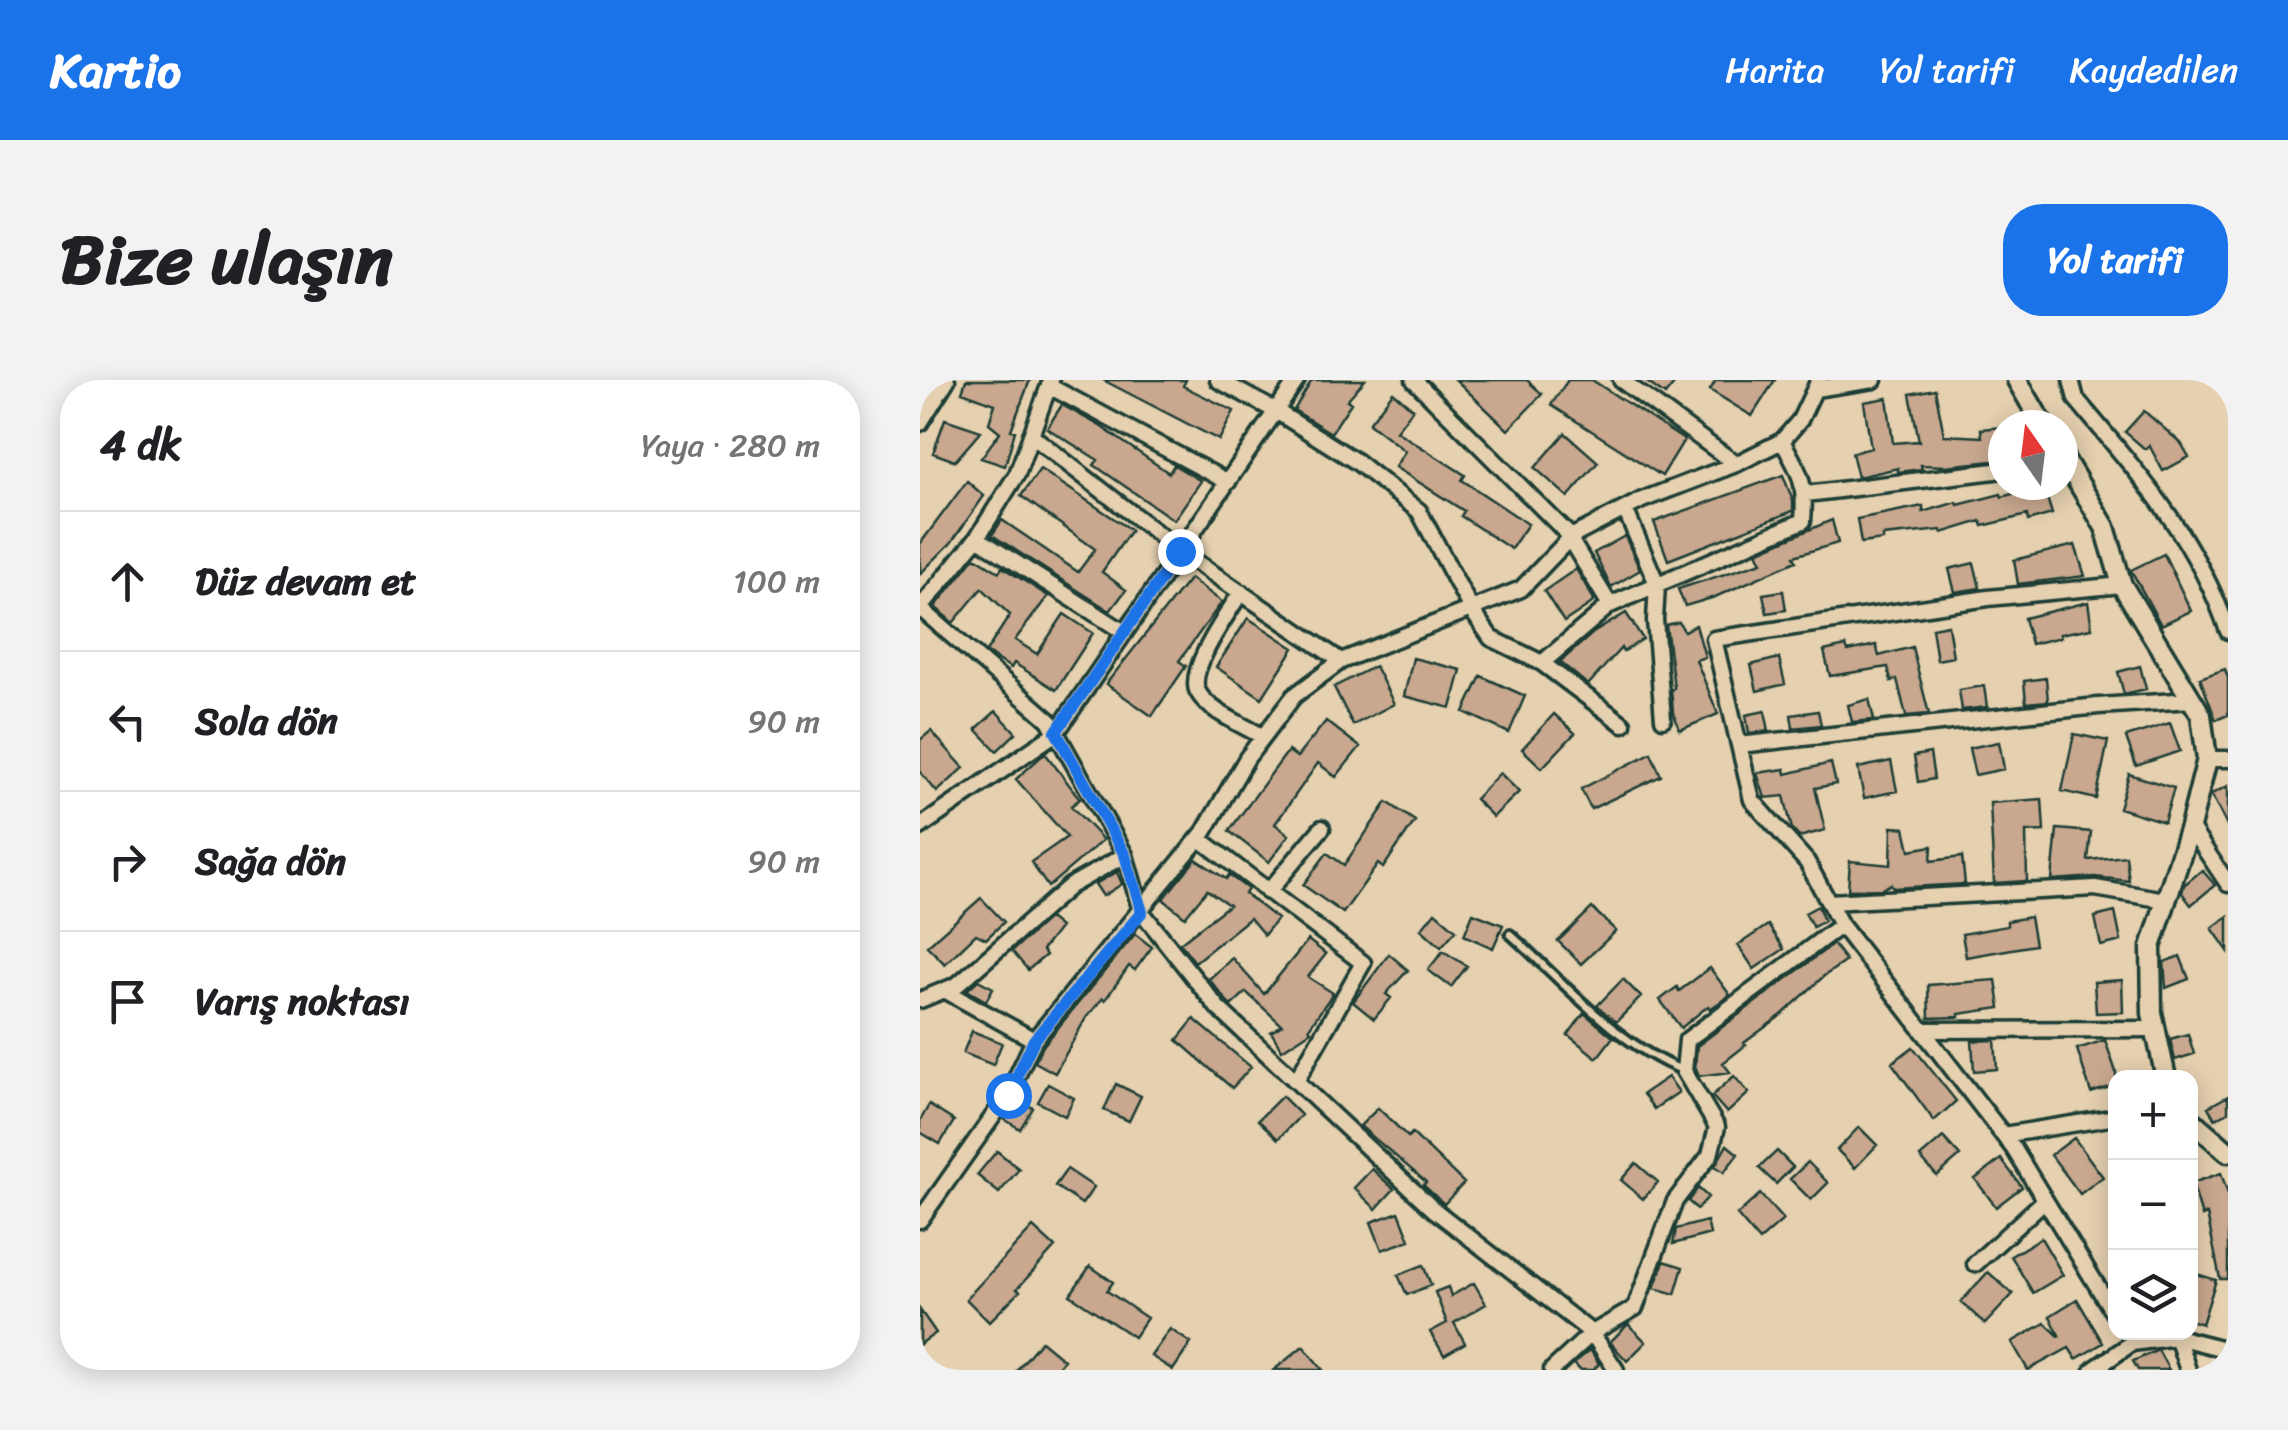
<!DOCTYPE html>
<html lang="tr">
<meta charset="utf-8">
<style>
:root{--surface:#fff;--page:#f2f2f2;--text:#202124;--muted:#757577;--line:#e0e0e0;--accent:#1a73e8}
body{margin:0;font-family:Sriracha,sans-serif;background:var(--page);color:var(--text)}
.controls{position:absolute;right:30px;bottom:30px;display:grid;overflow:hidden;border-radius:20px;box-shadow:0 5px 25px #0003}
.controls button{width:90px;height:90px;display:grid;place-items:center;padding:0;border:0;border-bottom:2px solid var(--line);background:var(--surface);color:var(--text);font:50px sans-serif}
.compass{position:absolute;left:1068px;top:30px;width:90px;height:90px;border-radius:50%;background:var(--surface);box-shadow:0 5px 25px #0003;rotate:346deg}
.stop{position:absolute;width:30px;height:30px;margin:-22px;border:8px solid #1a73e8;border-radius:50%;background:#fff}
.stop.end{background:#1a73e8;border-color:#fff;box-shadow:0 2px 10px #0008}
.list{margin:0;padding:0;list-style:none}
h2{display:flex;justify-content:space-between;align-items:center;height:130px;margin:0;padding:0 40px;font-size:42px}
h2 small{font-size:32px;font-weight:400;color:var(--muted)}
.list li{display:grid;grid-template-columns:65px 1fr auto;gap:30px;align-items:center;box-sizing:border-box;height:140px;padding:0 40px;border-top:2px solid var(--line)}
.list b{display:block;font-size:38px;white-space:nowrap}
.list em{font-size:32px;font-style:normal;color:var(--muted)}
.icon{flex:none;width:55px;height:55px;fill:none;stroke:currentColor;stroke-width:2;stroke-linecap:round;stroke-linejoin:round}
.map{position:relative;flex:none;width:1308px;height:990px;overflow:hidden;border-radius:40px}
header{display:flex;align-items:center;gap:60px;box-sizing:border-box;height:140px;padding:0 50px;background:var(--accent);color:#fff}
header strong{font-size:48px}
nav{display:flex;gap:55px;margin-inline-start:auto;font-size:35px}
.intro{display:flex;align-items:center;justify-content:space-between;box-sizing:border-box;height:240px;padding:0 60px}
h1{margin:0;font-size:70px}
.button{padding:25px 45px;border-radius:40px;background:var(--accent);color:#fff;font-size:35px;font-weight:700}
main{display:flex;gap:60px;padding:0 60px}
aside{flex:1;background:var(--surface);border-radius:40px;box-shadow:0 5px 25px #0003}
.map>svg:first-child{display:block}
</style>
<header>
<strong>Kartio</strong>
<nav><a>Harita</a><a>Yol tarifi</a><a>Kaydedilen</a></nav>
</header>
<div class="intro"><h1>Bize ulaşın</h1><a class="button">Yol tarifi</a></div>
<main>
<aside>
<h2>4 dk<small>Yaya · 280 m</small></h2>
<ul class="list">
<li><svg class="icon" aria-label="ahead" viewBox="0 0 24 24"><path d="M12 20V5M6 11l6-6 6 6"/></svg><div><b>Düz devam et</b></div><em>100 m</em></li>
<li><svg class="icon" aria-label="left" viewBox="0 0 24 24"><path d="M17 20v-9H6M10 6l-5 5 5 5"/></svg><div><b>Sola dön</b></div><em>90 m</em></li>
<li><svg class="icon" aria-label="right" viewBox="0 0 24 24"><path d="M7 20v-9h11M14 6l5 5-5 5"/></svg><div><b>Sağa dön</b></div><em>90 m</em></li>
<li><svg class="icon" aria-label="arrive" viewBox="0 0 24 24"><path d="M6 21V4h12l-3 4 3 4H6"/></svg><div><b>Varış noktası</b></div></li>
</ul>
</aside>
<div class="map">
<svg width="1308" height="990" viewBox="0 0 1308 990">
<rect width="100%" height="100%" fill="#e5d0af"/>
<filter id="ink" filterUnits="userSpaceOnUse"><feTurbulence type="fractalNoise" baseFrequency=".01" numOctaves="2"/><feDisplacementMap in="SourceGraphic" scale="20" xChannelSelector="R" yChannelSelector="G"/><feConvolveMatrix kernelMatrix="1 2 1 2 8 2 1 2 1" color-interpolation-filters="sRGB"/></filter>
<g filter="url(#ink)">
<!-- building -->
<path fill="#c9a88f" stroke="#1f3d34" stroke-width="2.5" d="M46,0H110L91,50L95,51L85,86L61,78L80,52L69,43L75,24L42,12Z
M183,0H266L263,6L314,31L299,60Z
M392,0H445L427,20L431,23L411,53L374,30Z
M536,0H607L622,14L588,50Z
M648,0H672L764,60L742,96L631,25Z
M724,0H757L745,15Z
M796,0H855L832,36L790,10Z
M1015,9L1024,55L1062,57L1061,49L1083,47V80L1025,86L1001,85L1002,89L978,92V88L938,97L932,73L951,68L944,22L967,18L973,63L999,61L990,14Z
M473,12L493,29L476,51L545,95L542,100L608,144L591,169L541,136L544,131L475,87L485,71L449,43Z
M142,25L180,46L249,93L254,85L281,101L254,140L174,85L178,80L127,48Z
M1224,31L1261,63L1269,77L1243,91L1229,65L1225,69L1205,52Z
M25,39L61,51L35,81L13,73Z
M645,53L678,82L648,117L615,88Z
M120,89L211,150L182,192L206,210L190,231L72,155L82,140L158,192L175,169L101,116Z
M863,95L873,121V131L748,180L734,142Z
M47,101L64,116L31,163L0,194V164Z
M1123,105L1132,134L1108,141L1107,135L1063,146L1061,141L1022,153L1021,150L963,156V160L941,163L937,139L1003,126V132L1037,122L1038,125L1081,114L1082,117Z
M912,140L918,163L874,176L876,181L795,217L765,226L758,209L842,182L837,172Z
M705,156L720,190L691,207L674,173Z
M1155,165L1165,196L1098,204L1094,180Z
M1244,174L1271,231L1241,245L1211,190Z
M55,177L79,192L82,187L128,216L95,260L117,274L144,234L173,253L136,310L94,283L91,288L66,272L90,235L62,208L33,243L15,227Z
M1054,183L1060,208L1035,212L1029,189Z
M656,189L675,221L644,242L624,211Z
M270,198L302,222L259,281L266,286L232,336L186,304Z
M863,211L866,230L847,233L843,214Z
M1168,222L1172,248L1140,254L1141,257L1111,264L1104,238Z
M706,233L723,259L703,272L701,268L668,305L640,282L673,253Z
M328,238L374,268L342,318L296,287Z
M759,242L764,251L776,245L785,277L776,280L798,334L760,350L753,332L751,309L754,308L746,245Z
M1028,245L1033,277L1017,280L1012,248Z
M956,265L959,276L992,267L1009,334L986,336L977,299L971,301L968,287L910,296L904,271L926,266L928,271Z
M493,278L541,290L531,328L484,316Z
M859,278L865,304L837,311L831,285Z
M455,286L474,324L433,345L414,307Z
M1220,286L1226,309L1204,314L1198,292Z
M1305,289L1308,298V335L1296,340L1280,298Z
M561,296L605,316L589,353L544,332Z
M1126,298L1128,321L1106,323L1104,301Z
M1064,306L1067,327L1042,330L1039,310Z
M949,319L954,340L932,342L928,325Z
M76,331L96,353L77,371L56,349Z
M845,331L849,351L829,353L826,335Z
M898,331L901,345L873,348L871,335Z
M634,334L655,353L622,388L602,369Z
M406,341L440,367L416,397L398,383L355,444L369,455L349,482L309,451L368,371L377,377Z
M1250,343L1260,371L1216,386L1206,357Z
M11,351L44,388L17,412L0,392V360Z
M1154,354L1188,361L1176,419L1142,411Z
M1079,362L1084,389L1055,395L1049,368Z
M125,373L160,419L151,426L183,460L128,507L111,482L147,457L96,399Z
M731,373L741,396L671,429L661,409Z
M1010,373L1014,399L998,402L994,376Z
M971,381L977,411L944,418L938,388Z
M911,383L916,404L895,408L905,450L879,457L872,449L864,416L845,418L837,393L865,389L866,394Z
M580,393L599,412L573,437L555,419Z
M1209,394L1254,408L1244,442L1199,428Z
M1308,406V448L1291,414Z
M1122,419L1124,451L1106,452L1107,501L1074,503L1070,423Z
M467,422L495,441L463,488L458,484L423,533L383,505L407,473L424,485Z
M972,447L985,448L990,470L1012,466L1011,481L1042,477L1045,504L973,508L971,504L962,509L928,510L930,481L971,485Z
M1137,449L1171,452L1168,480L1206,476L1209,501L1175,497L1132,500Z
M276,479L306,499L309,495L328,509L325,514L357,539L344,555L330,538L275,582L260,563L309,525L287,510L265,537L243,519Z
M1282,490L1295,505L1271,525L1262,513L1264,505Z
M197,492L202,504L183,516L175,504Z
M61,518L84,542L66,559L56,554L25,584L7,566Z
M898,526L904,541L893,547L885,533Z
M672,528L696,551L661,584L638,561Z
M515,532L536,550L521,567L501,549Z
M1195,532L1201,561L1181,566L1175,537Z
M553,533L583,545L573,568L544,555Z
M1308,536V571L1292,548Z
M1110,537L1115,565L1046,577L1042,554L1087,546V541Z
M129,538L140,547L122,570L126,575L108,590L92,571Z
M848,545L864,569L834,589L818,565Z
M215,554L232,567L215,590L209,586L185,620L183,618L166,638L135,693L115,682L123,666Z
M388,560L406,574L388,597L413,613L389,648L391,651L362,670L351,652L362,645L326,612L311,626L289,599L312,578L344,614Z
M913,564L926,581L904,596L863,634L824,663L826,665L803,683L810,692L779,696L775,686L777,666Z
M523,571L547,586L531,607L508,590Z
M469,574L488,590L466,614L471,618L454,639L433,622Z
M1260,576L1269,599L1246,608L1244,582Z
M790,588L810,615L790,629L788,626L761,648L740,620L757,607L759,611Z
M703,599L721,617L696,642L677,626Z
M58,600L73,608L66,621L47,610Z
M1076,600L1080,628L1039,634V637L1009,638L1008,605Z
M1202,600L1203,632L1176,633L1174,602Z
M664,633L693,657L677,678L648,655Z
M274,639L331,687L312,708L257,660Z
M52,651L82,663L73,685L43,673Z
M1268,654L1274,674L1255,680L1250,659Z
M1075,660L1077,689L1054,691L1052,661Z
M1185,660L1196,692V705L1171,713L1157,669Z
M993,667L1036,721L1014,741L972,683Z
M814,696L829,713L807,733L792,716Z
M748,697L759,712L734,729L723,714Z
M128,704L154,718L145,736L118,722Z
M196,704L221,716L209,741L184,730Z
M362,716L381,735L358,759L338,740Z
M1308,716V732L1295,739L1288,727Z
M98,719L113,728L100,749L84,739Z
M9,725L34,741L20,764L0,752V741Z
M458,728L488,757L492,753L544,803L524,824L503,805L506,802L440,746Z
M939,747L957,765L935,788L917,770Z
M1023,757L1040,776L1017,796L1000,777Z
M1154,758L1183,797L1160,814L1131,775Z
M807,765L818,774L804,792L795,786Z
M77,771L99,789L79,813L57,795Z
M857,771L873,787L856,804L839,788Z
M1081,779L1102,807L1076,827L1055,799Z
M888,782L908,803L891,820L870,799Z
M716,783L738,802L723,819L701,800Z
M147,789L174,807L162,824L135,806Z
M452,789L474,809L456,829L434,808Z
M1301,793L1308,814V899H1300L1287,834L1282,836L1272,803Z
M778,808L788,817L777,829L768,821Z
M840,814L863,840L839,861L817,835Z
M479,832L490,860L462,870L451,842Z
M787,841L790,854L753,864L756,849Z
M113,847L135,867L97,909L100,911L69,942L46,919Z
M1121,858L1143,895L1113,913L1091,876Z
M744,881L763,887L755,914L734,908Z
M503,885L511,905L487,915L478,895Z
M170,886L193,902L187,911L227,938L214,957L150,915Z
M1068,892L1093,914L1065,944L1041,922Z
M1270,892L1296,900L1282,944L1270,940Z
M554,903L566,924L534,943L545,963L524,975L510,952L527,943L515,912L528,907L531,916Z
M1157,919L1183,963L1156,979L1149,968L1108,990L1092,962L1125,943L1140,957L1130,936Z
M0,930L16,953L0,964Z
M708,944L726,962L707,981L690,962Z
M250,949L271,963L253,990L231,976Z
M121,961L144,980L135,990H97Z
M383,966L403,990H354Z
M670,969L679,984L673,990H660L654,984Z
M1238,970L1249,990H1218L1213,981Z"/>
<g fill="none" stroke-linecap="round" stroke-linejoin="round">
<!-- service casing -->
<g stroke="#1f3d34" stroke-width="14">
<path id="service" d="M590,554C645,603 694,663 764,691"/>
</g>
<!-- minor casing -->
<g stroke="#1f3d34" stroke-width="21">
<path id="minor" d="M298,0L356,31L437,82L499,131L551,229L571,258L622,283L703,344
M494,0L651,157
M701,0L816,84
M1151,0L1156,19C1219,94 1276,157 1308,251
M129,6L308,102
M895,9L954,0
M0,43L27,0
M111,55L260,171L421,281
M886,114L1083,90
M705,129L737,204L735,240L743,339
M57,158L204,252
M651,161L690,225
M321,212C309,232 266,291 278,312C289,332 324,345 343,357
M0,228L129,340L205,475L221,531L298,628L513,829L672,953L696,990
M0,228L57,158L97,94L131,0
M622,283L690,225L883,141C886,104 881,93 862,61
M819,365L1178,326L1272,320
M1287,379H1308
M0,447L136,353L377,0
M1270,447L1308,504
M280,459L443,583L376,701
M348,512L402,448
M909,522L1175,508L1245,520
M26,611L114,660
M0,620L37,605L150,506L205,475
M1003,650L1236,649
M1083,755L1196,737
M0,840L88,715L114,660L284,452L327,378L374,316L421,281L601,209L651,157L722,120L816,84L862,61L880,40L899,0
M1055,884L1125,820
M1196,937L1094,769L921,545L887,482L832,420L794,259L1068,218L1202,205
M1257,957L1268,990
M632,990L672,953L715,928L755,821L790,775L797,747L764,691L767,660L921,545
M1173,990L1212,963L1257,957L1308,970"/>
</g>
<!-- tertiary casing -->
<g stroke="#1f3d34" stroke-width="25">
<path id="tertiary" d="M1097,0L1123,45
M1143,77L1185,147L1202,205L1281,335L1287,379L1270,447L1231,567L1232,633L1246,698
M1270,739L1308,772"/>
</g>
<!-- service -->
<use href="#service" stroke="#e5d0af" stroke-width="6"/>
<!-- minor -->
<use href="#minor" stroke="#e5d0af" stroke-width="14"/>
<!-- tertiary -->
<use href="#tertiary" stroke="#e5d0af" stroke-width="18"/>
</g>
</g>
<g fill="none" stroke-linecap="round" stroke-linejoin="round" filter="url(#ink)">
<!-- route -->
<path stroke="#1a73e8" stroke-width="12" d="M88,715L114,660L222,532L205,475L136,352L260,171"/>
</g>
</svg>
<div class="controls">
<button>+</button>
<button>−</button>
<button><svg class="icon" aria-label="layers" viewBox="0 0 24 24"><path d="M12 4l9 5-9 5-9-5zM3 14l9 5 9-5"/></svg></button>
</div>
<svg class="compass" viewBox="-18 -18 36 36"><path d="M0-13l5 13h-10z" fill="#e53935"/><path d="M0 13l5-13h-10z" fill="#757577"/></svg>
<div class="stop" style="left:88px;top:715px"></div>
<div class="stop end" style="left:260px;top:171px"></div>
</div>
</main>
